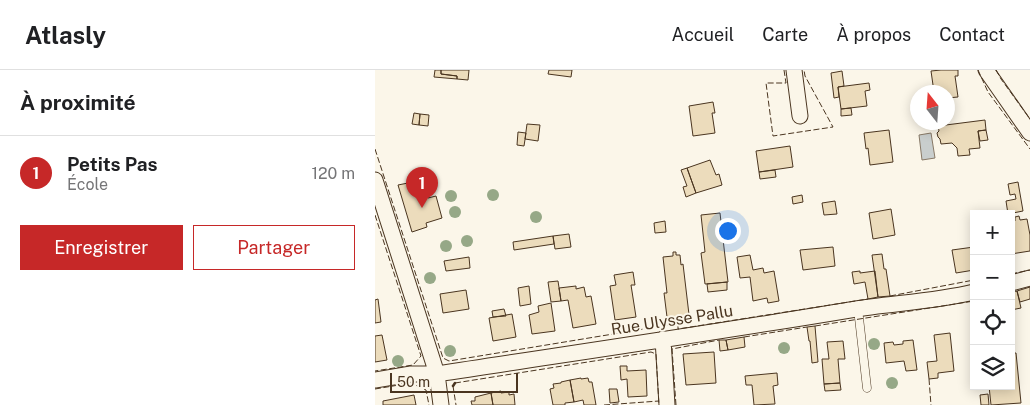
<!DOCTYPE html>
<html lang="fr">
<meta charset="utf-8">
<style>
:root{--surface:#fff;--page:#f6f6f6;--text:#202124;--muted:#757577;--line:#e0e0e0;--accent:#c62828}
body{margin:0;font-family:"Public Sans",sans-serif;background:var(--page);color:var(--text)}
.controls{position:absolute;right:15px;bottom:15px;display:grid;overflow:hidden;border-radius:0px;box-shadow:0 2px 12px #0003}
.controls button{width:45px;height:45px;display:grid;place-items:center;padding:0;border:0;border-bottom:1px solid var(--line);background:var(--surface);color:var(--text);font:25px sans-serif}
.compass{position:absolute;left:535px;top:15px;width:45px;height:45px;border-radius:50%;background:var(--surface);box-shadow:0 2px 12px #0003;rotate:343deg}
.scale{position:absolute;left:15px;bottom:12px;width:128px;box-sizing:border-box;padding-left:5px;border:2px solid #4a3520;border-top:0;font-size:14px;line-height:18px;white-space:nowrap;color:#4a3520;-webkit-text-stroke:4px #fbf6e9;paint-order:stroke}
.you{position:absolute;left:352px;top:160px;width:18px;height:18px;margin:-12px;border:4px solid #fff;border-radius:50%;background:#1a73e8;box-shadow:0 0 0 8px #1a73e833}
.badge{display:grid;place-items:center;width:32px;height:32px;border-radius:50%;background:var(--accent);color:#fff;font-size:16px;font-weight:700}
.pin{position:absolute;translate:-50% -41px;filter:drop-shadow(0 1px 2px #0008)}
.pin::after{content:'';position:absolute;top:26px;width:18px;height:15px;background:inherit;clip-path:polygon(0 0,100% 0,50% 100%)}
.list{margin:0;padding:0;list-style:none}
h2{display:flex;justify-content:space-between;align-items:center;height:65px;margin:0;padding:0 20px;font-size:21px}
h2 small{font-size:16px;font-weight:400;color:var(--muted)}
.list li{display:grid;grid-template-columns:32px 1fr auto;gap:15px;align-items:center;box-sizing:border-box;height:75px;padding:0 20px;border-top:1px solid var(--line)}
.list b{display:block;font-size:19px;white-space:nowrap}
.list p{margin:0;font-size:16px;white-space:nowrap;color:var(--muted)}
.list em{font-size:16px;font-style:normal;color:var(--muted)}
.actions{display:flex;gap:10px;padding:15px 20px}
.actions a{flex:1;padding:11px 0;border:1px solid var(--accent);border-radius:0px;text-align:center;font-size:18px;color:var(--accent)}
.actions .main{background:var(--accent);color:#fff}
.icon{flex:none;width:28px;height:28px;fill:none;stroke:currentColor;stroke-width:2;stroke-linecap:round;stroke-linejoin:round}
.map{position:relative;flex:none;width:655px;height:335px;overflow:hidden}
header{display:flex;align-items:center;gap:30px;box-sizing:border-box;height:70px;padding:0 25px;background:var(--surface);border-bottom:1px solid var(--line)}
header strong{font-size:24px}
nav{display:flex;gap:28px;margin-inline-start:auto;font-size:18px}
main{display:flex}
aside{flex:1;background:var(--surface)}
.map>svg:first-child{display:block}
</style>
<header>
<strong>Atlasly</strong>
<nav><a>Accueil</a><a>Carte</a><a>À propos</a><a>Contact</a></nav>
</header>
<main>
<aside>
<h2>À proximité<small></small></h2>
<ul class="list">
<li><span class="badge">1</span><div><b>Petits Pas</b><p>École</p></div><em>120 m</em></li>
</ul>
<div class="actions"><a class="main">Enregistrer</a><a>Partager</a></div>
</aside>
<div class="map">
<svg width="655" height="335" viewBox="0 0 655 335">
<rect width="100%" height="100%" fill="#fbf6e9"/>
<!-- water -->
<path fill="#c9cecd" stroke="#887966" d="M556,63L560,88L547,90L544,65Z"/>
<!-- building -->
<path fill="#ecdcbc" stroke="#4a3520" d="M60,0H66V4L82,6V9L59,7Z
M66,0H94L93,10L82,9V6L66,4Z
M174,0H197L196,7L173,4Z
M566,0H583V6H580L583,27L572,28V22H559L556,1Z
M467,1L469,16L463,17L464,27L459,28L456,3Z
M494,13L495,20L490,21L492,36L466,39L463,17Z
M338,32L340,43H337L340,63L318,66L314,36Z
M476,38L477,45L466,46V39Z
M39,43L45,44L44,55L37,54Z
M45,44L54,45L53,56L44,55Z
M610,50L611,60L603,61L605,78L594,79L595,85L583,86L582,78L577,73L566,74L565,69L563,67L562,63L564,61L563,56Z
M152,54L165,55L163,71L150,69Z
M514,60L518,92L495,95L493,78L491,79L489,63Z
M611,60L613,70L605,71L603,61Z
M143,62L151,63L149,76L142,75Z
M415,76L418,97L384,102L381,81Z
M335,90L341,105L344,104L347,115L321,123L312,98Z
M312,98L321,123L311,127L308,117L312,116L306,100Z
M400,100L401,107L385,109L384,102Z
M48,110L53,128L61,126L67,148L51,153L52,157L37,162L23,115Z
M643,112L648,141L633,144L631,131L641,129L640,124L635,125L633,114Z
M427,125L428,132L418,134L417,127Z
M460,131L462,144L449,145L447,133Z
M516,139L520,165L498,169L494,143Z
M345,143L353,212L330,214L326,183L330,182L326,145Z
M644,146L645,150L652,149L655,165V181L636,184V152L640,151V147Z
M290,151L291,162L280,163L279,153Z
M194,164L196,177L180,179L178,166Z
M178,166L179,174L139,180L138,172Z
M458,177L460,196L428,200L425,180Z
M599,177V200L581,203L577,180Z
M298,182H301V185H305L306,195L308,194L315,253L293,255L289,223H292L288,187L298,186Z
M507,184L509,199H511L515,226L503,227L497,185Z
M375,185L378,200L388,198L389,203L399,201L404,231L393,233L392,228L378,231L375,207L365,208L362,187Z
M94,187L95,198L71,201L69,191Z
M485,201V203L500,201L503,227L493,229L490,212L479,214L477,202Z
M258,202L260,215H256L261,247L240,250L235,216L241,215L239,205Z
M183,211L186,231L176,232L173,212Z
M352,212V220L333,222L332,214Z
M154,216L156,234L145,236L143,218Z
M201,216V219L209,217L211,227L216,226L221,254L198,258L193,230L186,231L184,218Z
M655,217V229L645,232L642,221Z
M91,220L94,239L68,243L65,224Z
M642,221L646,238L636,240V222Z
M3,229L6,252L0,253V230Z
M176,233L180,261L157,264L154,245L164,242L163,236Z
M129,239L131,246L118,247L117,241Z
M137,244L141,267L118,271L114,248Z
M440,256L443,292L437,293L435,271H434L432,257Z
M575,263L579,301L563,303V308L554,309L552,292L562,291L559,265Z
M7,265L12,290L0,292V266Z
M369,267L370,277L353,280L351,270Z
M344,270H351L353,280L345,281Z
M538,270L542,300L531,301L529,291L511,293L509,273L518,272L519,275L528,274V271Z
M468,271L470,289H463L465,313L449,314L447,289H454L452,272Z
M339,282L341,313L311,315L308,284Z
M636,283H641L646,333L616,335L614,316H636Z
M245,296H252V301L271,300L272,326L253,327L252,309L246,310Z
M402,303L403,315L398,316L400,334L379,335L377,315H371L370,306Z
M206,308V309L213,308L214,312H217L221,335H209L208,330L199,332L195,310Z
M195,310L199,332L190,333V335H178L175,319L179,318L178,314L186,313V312Z
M465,313L466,320L450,321L449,314Z
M234,319H242L244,332L235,333Z
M126,321V323L134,322V325L139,324L140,335H118L116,323Z
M116,323L118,335H97L96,331H100V327Z
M613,324L614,335H606L605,325Z
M39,325L41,335H8V331Z"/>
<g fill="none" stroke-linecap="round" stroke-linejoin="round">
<!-- service casing -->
<g stroke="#4a3520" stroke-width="9">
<path id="service" d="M483,239L492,318"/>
</g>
<!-- minor casing -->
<g stroke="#4a3520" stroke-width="17">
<path id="minor" d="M419,0L425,46
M611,0L655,63
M0,110L62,304L66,335
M636,213L655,208
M288,269L292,335
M0,310L36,304H62C199,283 337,263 475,240C516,233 558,232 599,222"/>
</g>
<!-- service -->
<use href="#service" stroke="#fbf6e9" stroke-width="8"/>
<!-- minor -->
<use href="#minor" stroke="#fbf6e9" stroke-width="15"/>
<!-- fence -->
<path stroke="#4a3520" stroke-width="1" stroke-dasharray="6 2.5" stroke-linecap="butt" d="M409,0L411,13H391L398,66L458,57L430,6L429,0
M603,0L613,22L655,79
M621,0L626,9L655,49
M0,79L68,288L74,291L293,255
M0,145L46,286L38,295L0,301
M636,204L655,200
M515,226L599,210
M303,254V259L493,229
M440,256L599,231
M369,267L432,257
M554,309L556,335
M80,313L276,282L281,284L284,335
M78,316L81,335
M0,319L36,313L51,320L54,335
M229,335L284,331
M301,335L297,279L344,270"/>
<!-- wall -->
<path stroke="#4a3520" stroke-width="2.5" d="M78,316L80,313"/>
</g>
<!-- trees -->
<g fill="#96a887">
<circle cx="118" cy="125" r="6"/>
<circle cx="76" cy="126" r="6"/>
<circle cx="80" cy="142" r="6"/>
<circle cx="161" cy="147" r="6"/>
<circle cx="92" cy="171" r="6"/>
<circle cx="71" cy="176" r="6"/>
<circle cx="55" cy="208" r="6"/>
<circle cx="499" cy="274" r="6"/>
<circle cx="409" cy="278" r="6"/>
<circle cx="75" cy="281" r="6"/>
<circle cx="23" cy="291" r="6"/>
<circle cx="517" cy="313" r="6"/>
</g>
<g text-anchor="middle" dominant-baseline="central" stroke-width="4" stroke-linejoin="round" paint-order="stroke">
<!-- street labels -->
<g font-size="16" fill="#4a3520" stroke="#fbf6e9">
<text transform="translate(297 250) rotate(-9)">Rue Ulysse Pallu</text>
</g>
</g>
</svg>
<div class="controls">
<button>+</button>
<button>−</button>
<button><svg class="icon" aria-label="locate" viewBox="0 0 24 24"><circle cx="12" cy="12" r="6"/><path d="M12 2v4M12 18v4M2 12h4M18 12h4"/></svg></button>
<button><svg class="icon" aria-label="layers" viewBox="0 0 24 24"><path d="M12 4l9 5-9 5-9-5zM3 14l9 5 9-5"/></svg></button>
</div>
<svg class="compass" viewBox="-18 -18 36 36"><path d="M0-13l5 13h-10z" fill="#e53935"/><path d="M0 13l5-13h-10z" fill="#757577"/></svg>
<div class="scale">50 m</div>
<div class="you"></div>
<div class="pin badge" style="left:47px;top:138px">1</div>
</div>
</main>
